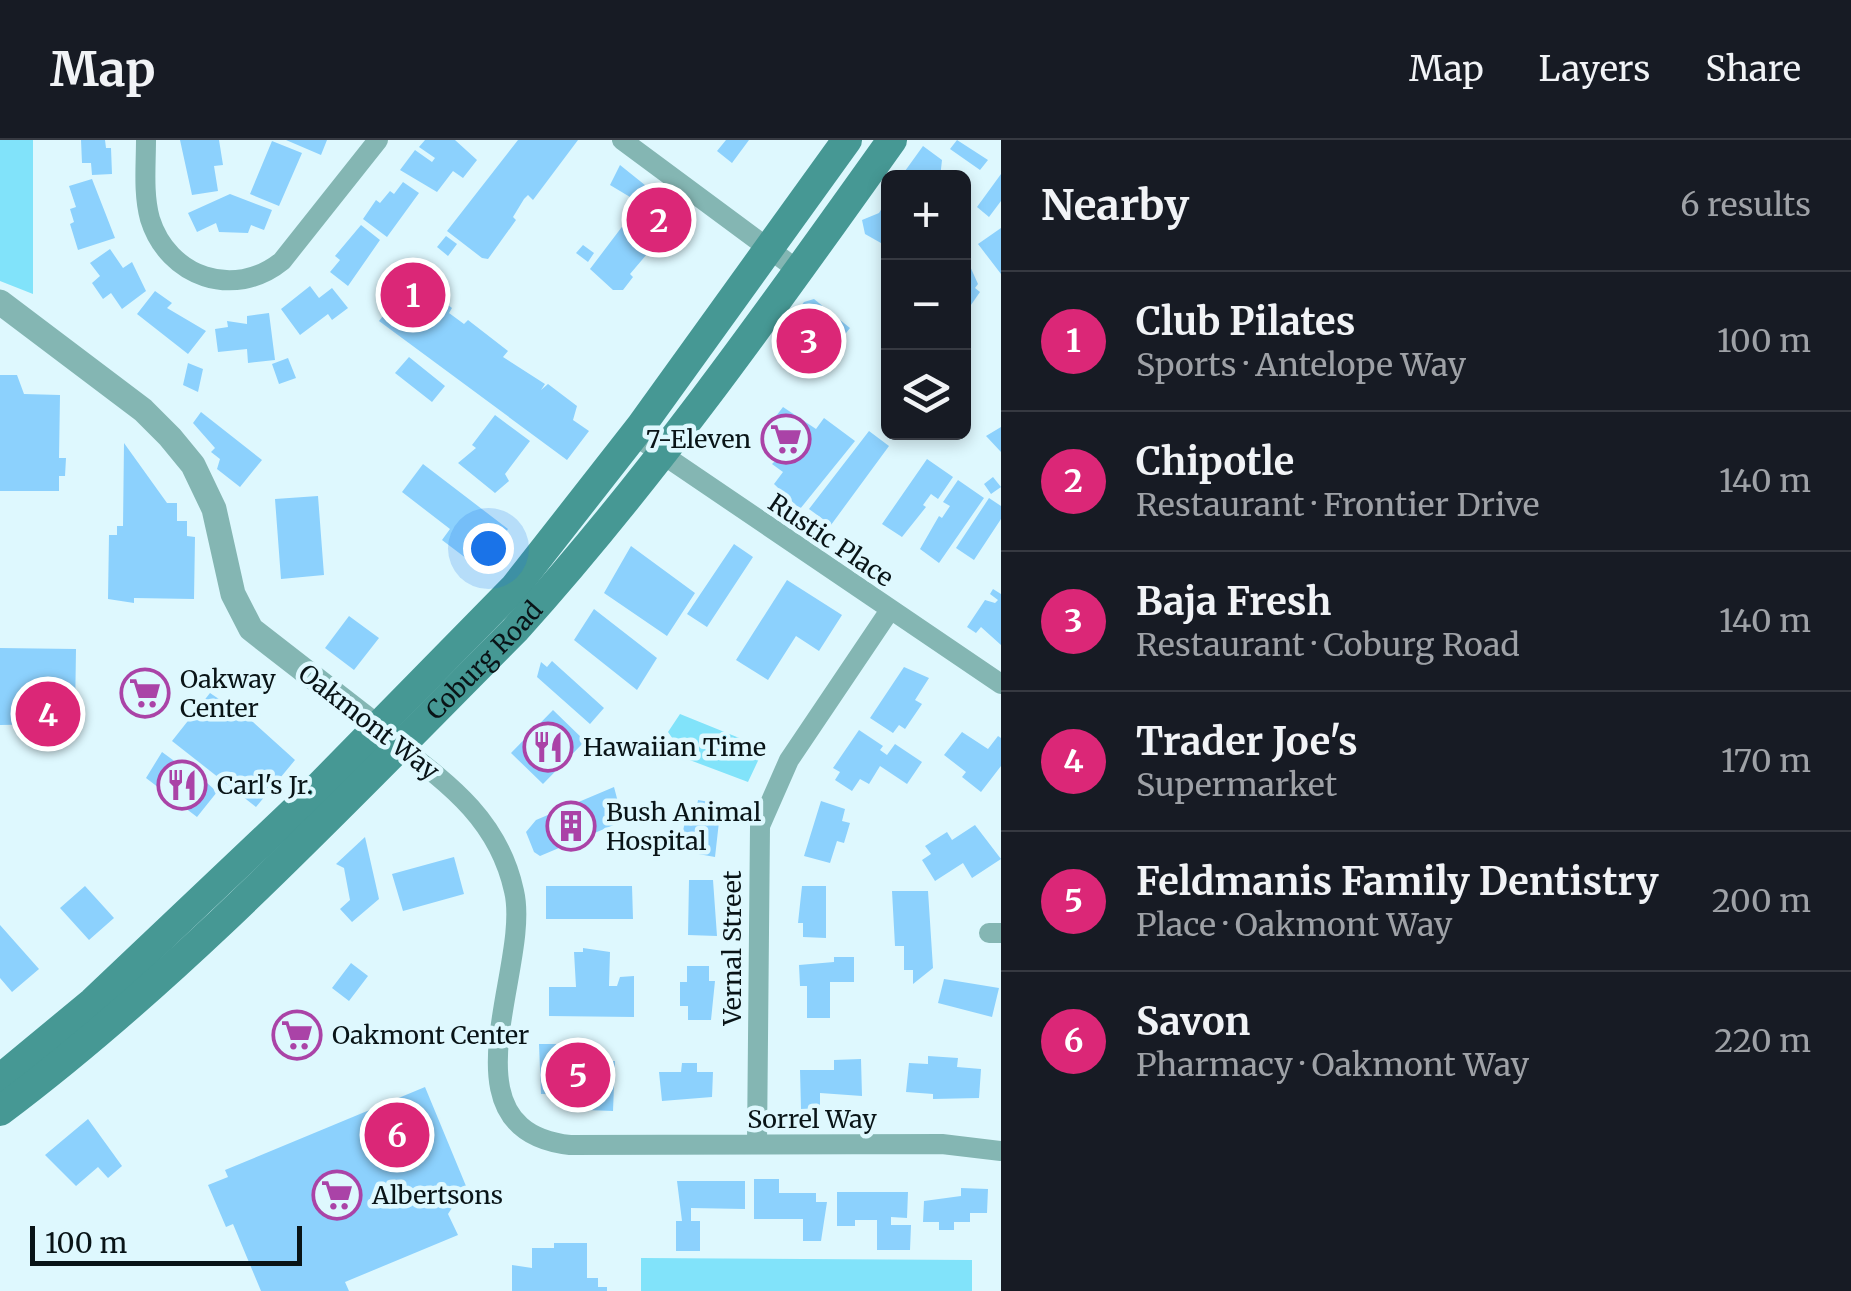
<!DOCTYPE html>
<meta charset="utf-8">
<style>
:root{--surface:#171b24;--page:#20242c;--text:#f1f3f6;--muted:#9ea1a6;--line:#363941;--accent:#db2777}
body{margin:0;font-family:Merriweather,serif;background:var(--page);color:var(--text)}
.controls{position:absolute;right:30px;top:30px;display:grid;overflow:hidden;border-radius:15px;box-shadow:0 5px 15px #0003}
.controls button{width:90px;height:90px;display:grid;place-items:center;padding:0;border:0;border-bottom:2px solid var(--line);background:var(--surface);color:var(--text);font:50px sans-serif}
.scale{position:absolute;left:30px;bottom:25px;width:272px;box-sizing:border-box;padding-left:10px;border:5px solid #091417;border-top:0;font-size:28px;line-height:35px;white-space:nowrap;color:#091417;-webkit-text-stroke:8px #def8fe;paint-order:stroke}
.you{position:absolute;left:488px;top:408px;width:35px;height:35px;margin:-25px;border:8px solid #fff;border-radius:50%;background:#1a73e8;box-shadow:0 0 0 15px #1a73e833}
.badge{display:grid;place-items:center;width:65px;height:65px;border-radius:50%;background:var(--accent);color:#fff;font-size:32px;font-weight:700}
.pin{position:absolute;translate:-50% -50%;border:5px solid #fff;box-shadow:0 2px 10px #0006}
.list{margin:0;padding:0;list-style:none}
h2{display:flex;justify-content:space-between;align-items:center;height:130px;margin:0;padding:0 40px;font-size:42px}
h2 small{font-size:32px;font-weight:400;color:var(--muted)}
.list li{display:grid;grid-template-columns:65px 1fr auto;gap:30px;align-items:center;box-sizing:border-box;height:140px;padding:0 40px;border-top:2px solid var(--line)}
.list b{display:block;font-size:38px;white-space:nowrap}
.list p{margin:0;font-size:32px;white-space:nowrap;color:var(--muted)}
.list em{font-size:32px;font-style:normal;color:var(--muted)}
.icon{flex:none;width:55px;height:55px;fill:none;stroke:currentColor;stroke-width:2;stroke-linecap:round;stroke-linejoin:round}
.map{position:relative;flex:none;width:1001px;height:1151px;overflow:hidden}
header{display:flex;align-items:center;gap:60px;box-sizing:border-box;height:140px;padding:0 50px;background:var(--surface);border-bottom:2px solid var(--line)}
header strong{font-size:48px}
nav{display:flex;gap:55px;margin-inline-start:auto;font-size:35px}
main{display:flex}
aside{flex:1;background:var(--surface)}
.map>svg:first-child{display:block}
</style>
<header>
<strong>Map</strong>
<nav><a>Map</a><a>Layers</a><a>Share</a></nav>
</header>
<main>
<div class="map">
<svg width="1001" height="1151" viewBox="0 0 1001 1151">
<rect width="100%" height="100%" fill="#def8fe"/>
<!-- green -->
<path fill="#81e3fa" d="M0,0H33V154L0,141Z
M680,574L764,608L748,642L687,619L668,592Z
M641,1118L972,1120V1151H641Z"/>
<!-- building -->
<path fill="#8cd1fd" d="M81,0H105L106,8H111L112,34L92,35L91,23H82Z
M180,0H219L223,25L214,26L218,51L192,55Z
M286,0H327L321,15Z
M425,0H455L477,20L463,38L453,31L437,52L400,30L415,10L432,22L435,18L419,7Z
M518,0H578L533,60L528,55L524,59L513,77L516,80L488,119L482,118L447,91Z
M726,0H749L732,23L717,11Z
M957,0L988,20L980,30L950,9Z
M272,1L302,13L279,66L250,54Z
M923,6L942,20L940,38H900Z
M620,25L681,74L630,134L633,137L623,150H613L590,129L640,63L610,45Z
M1001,34V61L989,77L977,67Z
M92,39L115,98L78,110L70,84L74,82L70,69L76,67L69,46Z
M403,42L419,53L387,97L363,79L376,60L380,63L390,51L394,54Z
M230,54L272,70L264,90L251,85L248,93L219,92L216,83L197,92L188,73Z
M888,58V107L865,94L862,80L879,73Z
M361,85L380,100L348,146L330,132L340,120L335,116Z
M1001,88V134L978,104Z
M446,96L457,104L448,116L437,107Z
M583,105L594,113L588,122L576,113Z
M110,109L123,128L132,122L146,151L122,169L111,153L103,159L92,143L100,136L90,123Z
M964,113L978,144L975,148L980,152L964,175Z
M413,138L452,168L449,173L464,184L468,180L508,211L503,217L545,244L541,250L548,244L577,266L573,280L589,291L567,320L379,181Z
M310,146L319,158L332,148L348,168L332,180L328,174L300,195L281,169Z
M155,151L172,163L167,168L206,191L188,214L137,174Z
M814,159L850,188L828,216L821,211L809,232L774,207L799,183L798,170L804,162Z
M269,173L275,220L248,223L247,209L218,212L215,189L228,187L227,181L247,184V176Z
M409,217L445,246L432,262L395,233Z
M288,218L296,238L279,244L272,224Z
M188,223L203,229L198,252L183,245Z
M0,235H17L24,254L60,255L59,318H66L65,336H59V351H0Z
M783,267L816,289L824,278L855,301L800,369L774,344L783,332L772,324L776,320L762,302L767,296L763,293Z
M201,272L262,320L240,347L217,329L220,319L211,312L215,308L193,283Z
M495,275L530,301L505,334L509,341L495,353L458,323L476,308L472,305Z
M1001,287V312L986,296Z
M869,291L889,306L831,385L809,369Z
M124,303L167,363H177V381H187V396L195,397L194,459L134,458V463L108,459L109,395H117V386H123Z
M927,319L953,337L938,359L931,354L923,365L926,367L902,397L882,384Z
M423,324L508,389L479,428L442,400L450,389L402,352Z
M993,337L1001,347L991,354L984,344Z
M958,340L984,358L939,423L920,409L939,376L942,378L950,366L943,362Z
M318,356L324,435L281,439L275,359Z
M989,358L1001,366V379L974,420L956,408Z
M734,404L753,417L707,487L687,474Z
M631,406L695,453L667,496L604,453Z
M787,440L842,475L819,511L796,496L768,540L736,520Z
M993,449L1001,454V505L981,487L976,493L967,487L985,460L995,463L998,460L990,454Z
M594,469L657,518L637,550L574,500Z
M349,476L379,498L354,530L325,508Z
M0,508L76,509L75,575H59L58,584L0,585Z
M552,521L604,568L590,584L537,537L541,522L547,527Z
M904,527L929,538L915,560L922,564L905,589L899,585L893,593L870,578Z
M210,553L253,582L295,620L256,667L172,601Z
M553,570L585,601L543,644L511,613Z
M859,590L883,606L880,610L887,615L895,604L922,622L907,644L880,626L869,644L860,639L852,651L835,640L840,632L833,628Z
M962,592L988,609L998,596L1001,598V626L981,652L962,637L966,632L944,615Z
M162,612L177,623L183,621L217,652L197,677L146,638Z
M614,647L623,681L540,716L534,712L526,692L536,680Z
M698,660L721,664L715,717L687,712L690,698L682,697L686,675L695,677Z
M821,661L845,669L842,681L850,683L844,703L837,701L830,723L804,716Z
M975,685L1001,719L972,738L963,723L935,741L922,720L931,714L925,706L947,692L952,700Z
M365,697L379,759L352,782L340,769L350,760L344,728L336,724Z
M454,717L464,754L403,771L392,734Z
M689,740H713L717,796L688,795Z
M85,746L114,778L89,800L60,768Z
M546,746H632L633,779H546Z
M802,746H826V798L803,797V783H798Z
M892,751H928L933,828L913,844V830H904V806H895Z
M0,785L39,829L12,852L0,838Z
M583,808L610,812L609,846H617L620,837L634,836V877L549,876V847H576L574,812H583Z
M834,817H854V842H830V878H807V846H800L799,825L834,822Z
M351,823L368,836L349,861L332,848Z
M687,826H709V841H715L711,880H688V866H680V842H687Z
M944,839L999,848L992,877L938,863Z
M539,904H561L568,907V913H593V921H615L613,971L586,970V964H554L555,954H541Z
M928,916L958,918L957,927L981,929L979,958L933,959V954L906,952L909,923L928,924Z
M861,919L862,956L820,953V968L801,969L800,930H834V920Z
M682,923H697V932H713L712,957L662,961L659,932H681Z
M425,947L466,1046L448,1074L458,1095L345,1142L349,1151H261L233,1084L226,1087L208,1045L228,1037L225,1030Z
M88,979L122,1026L108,1038L98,1027L76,1046L45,1015Z
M754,1039H779V1053H816V1062H827L821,1101H803V1079H754Z
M677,1041H745V1069L691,1068V1081H700V1111H676V1081H682Z
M961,1048L988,1049L987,1073H970V1082H954V1090H939V1082H923L924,1061L961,1056Z
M837,1052H908L907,1078L891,1077V1085H911L910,1110H877V1080H855V1086H837Z
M554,1103H587V1138H598V1147H607V1151H512V1125L532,1128V1108H554Z"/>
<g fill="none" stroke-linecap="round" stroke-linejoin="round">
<!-- minor -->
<path stroke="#84b6b3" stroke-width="20" d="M146,0C146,25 143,54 150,79C168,137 234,160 282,121L378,0
M622,0L799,131
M634,295L1001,544
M399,606C452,646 499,682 514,751C532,827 437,990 570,1005L942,1004L1001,1011
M989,793H1001
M757,1004L760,686L789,620L890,470"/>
<!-- tertiary -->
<path stroke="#84b6b3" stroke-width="25" d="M0,162L143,270L170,297L193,325L214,369L233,454L251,489L390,597"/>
<!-- secondary -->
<g stroke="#469894" stroke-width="30">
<path d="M0,939L93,862L303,663L515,447L641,286L847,0"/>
<path id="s1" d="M0,971C183,834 353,652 515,490C653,337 773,167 892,0"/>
</g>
</g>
<!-- icons -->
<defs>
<g id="supermarket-ring" transform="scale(2.5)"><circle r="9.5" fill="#def8fe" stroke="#aa43a7" stroke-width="1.5"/><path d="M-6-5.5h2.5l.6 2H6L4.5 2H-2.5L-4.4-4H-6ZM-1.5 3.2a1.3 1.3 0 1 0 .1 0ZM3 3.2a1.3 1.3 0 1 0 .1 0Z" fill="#aa43a7"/></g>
<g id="restaurant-ring" transform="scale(2.5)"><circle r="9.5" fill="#def8fe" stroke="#aa43a7" stroke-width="1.5"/><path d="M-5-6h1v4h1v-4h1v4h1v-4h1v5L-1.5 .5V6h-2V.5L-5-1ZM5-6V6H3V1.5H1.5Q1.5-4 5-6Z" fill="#aa43a7"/></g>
<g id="building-ring" transform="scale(2.5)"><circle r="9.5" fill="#def8fe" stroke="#aa43a7" stroke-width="1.5"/><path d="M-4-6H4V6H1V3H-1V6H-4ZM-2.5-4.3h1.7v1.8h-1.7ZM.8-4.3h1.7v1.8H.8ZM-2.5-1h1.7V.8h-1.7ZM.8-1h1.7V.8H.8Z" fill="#aa43a7"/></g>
</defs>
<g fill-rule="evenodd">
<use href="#supermarket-ring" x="786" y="299"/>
<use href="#supermarket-ring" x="145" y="553"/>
<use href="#restaurant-ring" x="548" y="607"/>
<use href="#restaurant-ring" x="182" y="645"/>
<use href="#building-ring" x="571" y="686"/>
<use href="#supermarket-ring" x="297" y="895"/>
<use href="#supermarket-ring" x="337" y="1055"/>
</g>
<g text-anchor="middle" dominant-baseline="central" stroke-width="9" stroke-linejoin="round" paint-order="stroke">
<!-- poi labels -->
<g font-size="25" fill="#091417" stroke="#def8fe" text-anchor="start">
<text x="751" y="299" text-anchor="end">7-Eleven</text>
<text x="180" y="539">Oakway<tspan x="180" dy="29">Center</tspan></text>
<text x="583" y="607">Hawaiian Time</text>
<text x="217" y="645">Carl's Jr.</text>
<text x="606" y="672">Bush Animal<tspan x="606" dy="29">Hospital</tspan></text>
<text x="332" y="895">Oakmont Center</text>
<text x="372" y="1055">Albertsons</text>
</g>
<!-- street labels -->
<g font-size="25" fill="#091417" stroke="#def8fe">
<text transform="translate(831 400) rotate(34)">Rustic Place</text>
<text stroke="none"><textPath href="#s1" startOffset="662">Coburg Road</textPath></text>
<text transform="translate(369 582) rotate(38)">Oakmont Way</text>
<text transform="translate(732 808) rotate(-90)">Vernal Street</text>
<text x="812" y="979">Sorrel Way</text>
</g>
</g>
</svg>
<div class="controls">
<button>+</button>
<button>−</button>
<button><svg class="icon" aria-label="layers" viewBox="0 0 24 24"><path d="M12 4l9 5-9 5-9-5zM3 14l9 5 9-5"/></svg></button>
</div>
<div class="scale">100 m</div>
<div class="you"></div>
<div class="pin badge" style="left:413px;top:155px">1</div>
<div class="pin badge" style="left:659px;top:80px">2</div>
<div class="pin badge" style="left:809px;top:201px">3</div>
<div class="pin badge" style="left:48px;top:574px">4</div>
<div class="pin badge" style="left:578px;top:935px">5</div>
<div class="pin badge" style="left:397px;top:995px">6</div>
</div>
<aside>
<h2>Nearby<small>6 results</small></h2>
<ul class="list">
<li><span class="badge">1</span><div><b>Club Pilates</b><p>Sports · Antelope Way</p></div><em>100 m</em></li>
<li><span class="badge">2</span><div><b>Chipotle</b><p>Restaurant · Frontier Drive</p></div><em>140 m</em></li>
<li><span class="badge">3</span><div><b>Baja Fresh</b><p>Restaurant · Coburg Road</p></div><em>140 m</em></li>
<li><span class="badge">4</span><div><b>Trader Joe's</b><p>Supermarket</p></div><em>170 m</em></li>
<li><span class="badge">5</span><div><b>Feldmanis Family Dentistry</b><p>Place · Oakmont Way</p></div><em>200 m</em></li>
<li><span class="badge">6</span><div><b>Savon</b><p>Pharmacy · Oakmont Way</p></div><em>220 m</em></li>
</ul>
</aside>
</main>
